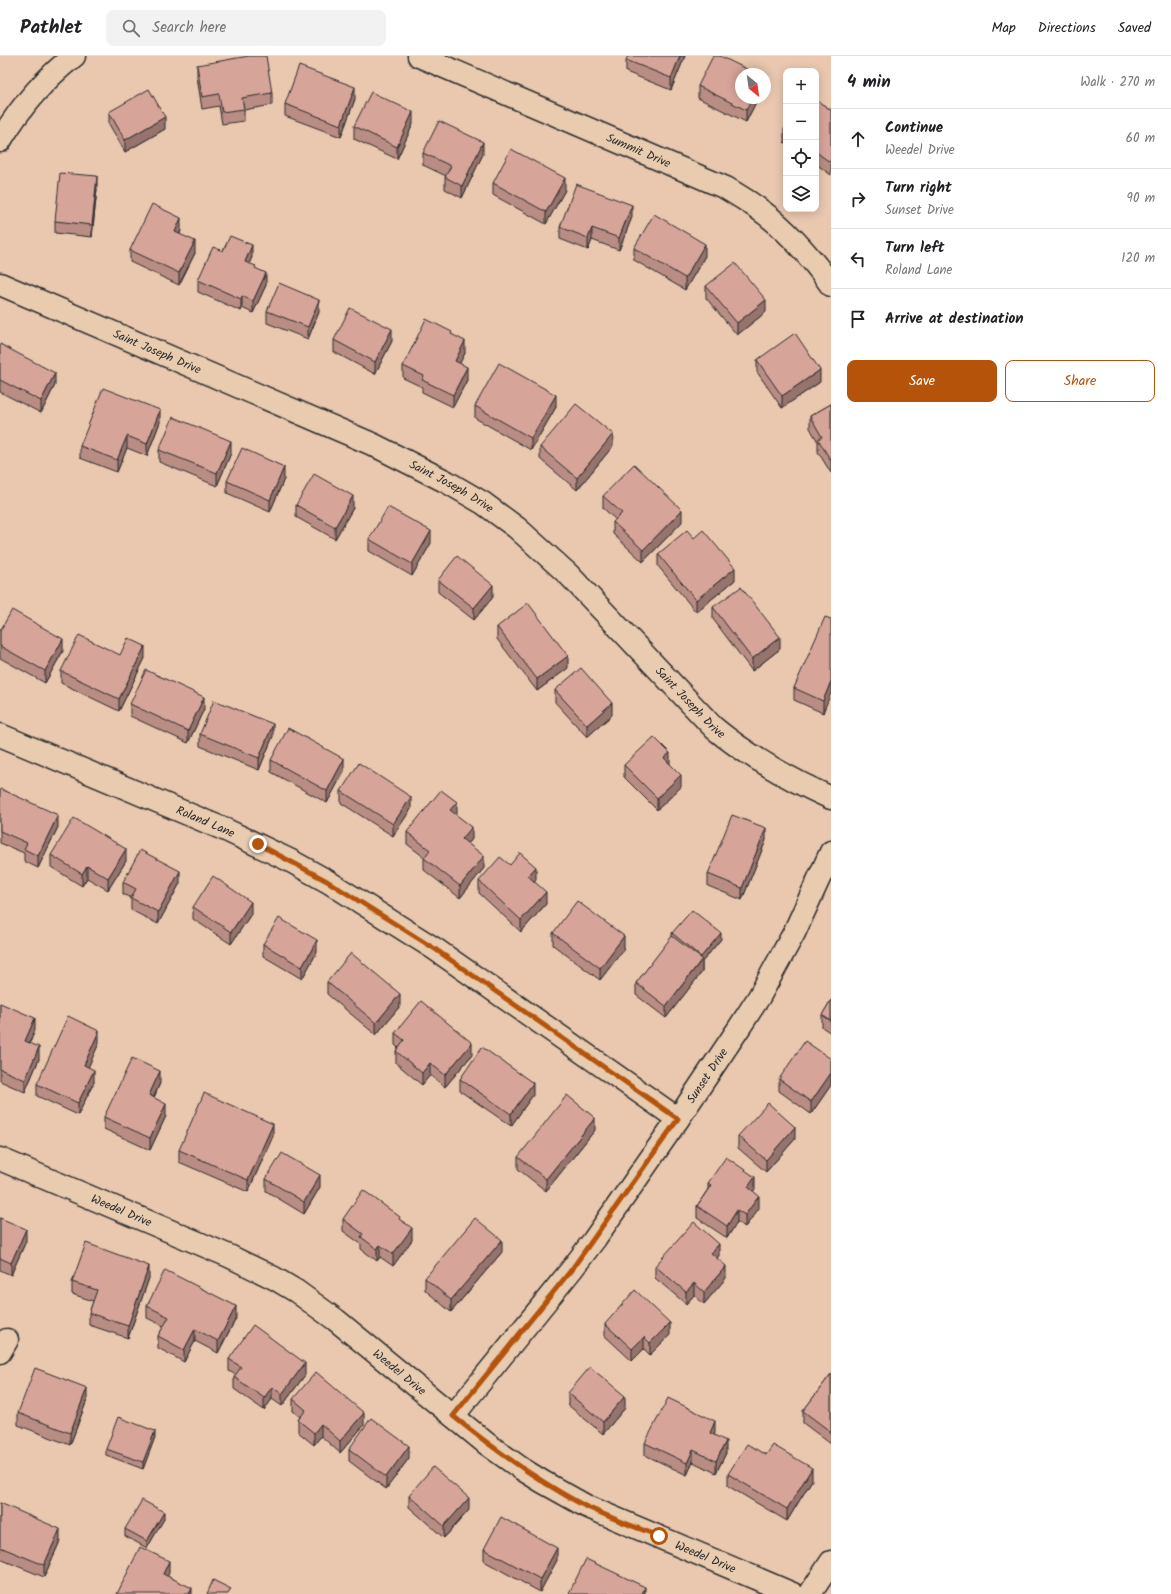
<!DOCTYPE html>
<meta charset="utf-8">
<style>
:root{--surface:#fff;--page:#f2f2f2;--text:#202124;--muted:#757577;--line:#e0e0e0;--accent:#b45309}
body{margin:0;font-family:Kalam,sans-serif;background:var(--page);color:var(--text)}
.controls{position:absolute;right:12px;top:12px;display:grid;overflow:hidden;border-radius:8px;box-shadow:0 2px 10px #0003}
.controls button{width:36px;height:36px;display:grid;place-items:center;padding:0;border:0;border-bottom:1px solid var(--line);background:var(--surface);color:var(--text);font:20px sans-serif}
.compass{position:absolute;left:735px;top:12px;width:36px;height:36px;border-radius:50%;background:var(--surface);box-shadow:0 2px 10px #0003;rotate:151deg}
.stop{position:absolute;width:12px;height:12px;margin:-9px;border:3px solid #b45309;border-radius:50%;background:#fff}
.stop.end{background:#b45309;border-color:#fff;box-shadow:0 1px 4px #0008}
.list{margin:0;padding:0;list-style:none}
h2{display:flex;justify-content:space-between;align-items:center;height:52px;margin:0;padding:0 16px;font-size:17px}
h2 small{font-size:13px;font-weight:400;color:var(--muted)}
.list li{display:grid;grid-template-columns:26px 1fr auto;gap:12px;align-items:center;box-sizing:border-box;height:60px;padding:0 16px;border-top:1px solid var(--line)}
.list b{display:block;font-size:15px;white-space:nowrap}
.list p{margin:0;font-size:13px;white-space:nowrap;color:var(--muted)}
.list em{font-size:13px;font-style:normal;color:var(--muted)}
.actions{display:flex;gap:8px;padding:12px 16px}
.actions a{flex:1;padding:9px 0;border:1px solid var(--accent);border-radius:8px;text-align:center;font-size:14px;color:var(--accent)}
.actions .main{background:var(--accent);color:#fff}
.icon{flex:none;width:22px;height:22px;fill:none;stroke:currentColor;stroke-width:2;stroke-linecap:round;stroke-linejoin:round}
.map{position:relative;flex:none;width:831px;height:1538px;overflow:hidden}
header{display:flex;align-items:center;gap:24px;box-sizing:border-box;height:56px;padding:0 20px;background:var(--surface);border-bottom:1px solid var(--line)}
header strong{font-size:19px}
nav{display:flex;gap:22px;margin-inline-start:auto;font-size:14px}
.search{width:280px;height:36px;background:var(--page);display:flex;align-items:center;gap:10px;box-sizing:border-box;padding:0 14px;border-radius:8px;color:var(--muted);font-size:15px}
main{display:flex}
aside{flex:1;background:var(--surface)}
.map>svg:first-child{display:block}
</style>
<header>
<strong>Pathlet</strong>
<div class="search"><svg class="icon" aria-label="search" viewBox="0 0 24 24"><circle cx="10" cy="10" r="6"/><path d="M15 15l6 6"/></svg>Search here</div>
<nav><a>Map</a><a>Directions</a><a>Saved</a></nav>
</header>
<main>
<div class="map">
<svg width="831" height="1538" viewBox="0 0 831 1538">
<rect width="100%" height="100%" fill="#eac7af"/>
<filter id="ink" filterUnits="userSpaceOnUse"><feTurbulence type="fractalNoise" baseFrequency=".025" numOctaves="2"/><feDisplacementMap in="SourceGraphic" scale="8" xChannelSelector="R" yChannelSelector="G"/><feConvolveMatrix kernelMatrix="1 2 1 2 8 2 1 2 1" color-interpolation-filters="sRGB"/></filter>
<g filter="url(#ink)">
<g fill="none" stroke-linecap="round" stroke-linejoin="round">
<!-- minor casing -->
<g stroke="#2b2b2b" stroke-width="25">
<g id="minor">
<path id="s1" d="M419,0L726,132C736,138 746,144 756,151C785,171 810,200 831,229"/>
<path d="M0,85C19,53 44,23 74,0"/>
<path id="s2" d="M0,228L372,388L447,426L483,447L517,472L569,519L714,672C749,701 789,723 831,742"/>
<path id="s3" d="M0,679L226,774L289,804L327,825L435,893L678,1063"/>
<path id="s4" d="M0,1103L229,1200L274,1222L296,1235L336,1264L487,1388L522,1413L543,1426L586,1450L793,1538"/>
<path d="M0,1296L7,1284"/>
<path id="s5" d="M453,1360L572,1213L594,1184L678,1063L739,972L759,941L794,877L831,796"/>
<path d="M810,1538L831,1506"/>
</g>
</g>
<!-- minor -->
<use href="#minor" stroke="#e9ccb0" stroke-width="22"/>
</g>
<!-- wall -->
<path fill="#b98d84" stroke="#2b2b2b" d="M685,0L671,34L626,16V4Z
M197,9L272,37V49L244,54V65L222,68L219,50L202,53L197,21Z
M698,30L741,42H758L746,66L698,42Z
M355,43L341,81L285,60V48Z
M816,44L831,54V119L816,108Z
M109,56L165,73L125,96L109,68Z
M413,68L397,103L354,83V70Z
M786,70V88L784,86V74Z
M423,97L483,98L462,142L445,133V121L446,120L423,109Z
M493,127L565,134L546,168L493,139Z
M97,133L92,181L55,177V165Z
M632,161L619,194L592,184L588,194L560,183V171Z
M181,174L180,178L195,197L179,229L130,206V194Z
M634,192L705,200L685,234L634,204Z
M223,195L252,201L249,208L256,213L266,229L253,257L242,252L241,255L198,236V224Z
M706,230L766,256L737,279L706,242Z
M267,255L319,256L308,283L267,267Z
M452,278L465,297L459,308L467,324L453,351L422,336V331L403,322V310Z
M334,284L392,285L375,318L334,296Z
M0,288L55,329L41,357L0,336Z
M757,304L820,326L782,352L757,316Z
M831,348V417L818,396V386L810,372V360Z
M475,350L556,351L531,394L475,362Z
M160,366L147,400L127,392L117,416L80,402V390Z
M613,390L577,434L540,403V391Z
M159,394L231,397L217,430L159,406Z
M284,423L270,456L227,437V425Z
M603,440L682,466L643,506L613,478V466L616,464L603,452Z
M296,449L353,452L335,483L296,461Z
M694,482L735,524L696,556L658,510V498Z
M369,483L431,487L412,520L369,495Z
M438,524L493,541L474,564L438,536Z
M713,551L780,593L752,615L713,563Z
M831,563L823,657L794,644V632Z
M497,571L568,612L537,635L497,583Z
M0,575L63,595L45,627L0,602Z
M120,599L145,602L119,655L61,627V615Z
M555,634L612,659L587,681L555,646Z
M130,648L204,653L188,687L130,660Z
M200,678L273,680L259,714L200,690Z
M271,704L344,715L327,747L271,716Z
M670,708L681,731L657,754L624,721V709Z
M0,735L58,771L38,812L24,805V797L0,787Z
M341,735L411,753L393,780L341,747Z
M457,758L456,759L472,783L468,788L484,812L460,842L424,814V801L407,788V776Z
M766,784L742,844L708,830V818Z
M51,799L126,805L108,834L87,822L82,830L51,811Z
M510,809L536,823L534,825L546,848L521,876L479,837V825Z
M123,826L180,827L158,868L131,854V842L123,838Z
M193,851L251,858L231,888L193,863Z
M553,877L624,893L600,924L553,889Z
M672,877L721,883L702,906V916L666,962L636,939V927L672,881Z
M263,888L317,896L302,923L263,900Z
M327,926L400,950L376,979L327,938Z
M831,944V977L822,971V959Z
M0,947L35,974L30,987L39,1003L25,1036L0,1025Z
M395,977L472,999L445,1031L430,1019L422,1029L396,1007V995L398,992L395,989Z
M99,987L88,1011L94,1026L78,1059L37,1040V1028Z
M831,1003V1029L811,1058L779,1035V1023Z
M460,1023L533,1039L511,1070L460,1035Z
M160,1027L154,1042L166,1060L150,1094L104,1073V1061Z
M595,1074L546,1135L518,1113V1101Z
M273,1080L248,1136L179,1106V1094Z
M738,1080L795,1083L766,1116L738,1092Z
M266,1123L320,1131L304,1158L266,1135Z
M708,1127L755,1133L753,1135L759,1152L745,1171L737,1166L727,1182L697,1162V1150L708,1133Z
M0,1162L26,1185L11,1219L0,1214Z
M343,1163L400,1164L412,1184L393,1210L380,1201L377,1205L361,1193V1188L343,1175Z
M502,1196L451,1256L425,1234V1222Z
M719,1200L717,1202L726,1222L704,1248L694,1239L686,1248L655,1222V1210Z
M149,1222L128,1282L89,1269V1257L93,1245L72,1238V1226Z
M147,1250L236,1262L218,1297L195,1285L184,1306L158,1292V1280L164,1270L147,1262Z
M605,1268L670,1279L650,1299L644,1293L632,1305L605,1280Z
M229,1303L305,1319L282,1350L272,1343L264,1354L234,1333V1321L236,1319L229,1315Z
M831,1318V1388L803,1367V1355Z
M568,1337L625,1352L603,1378L568,1349Z
M293,1343L364,1369L340,1397L321,1380L314,1389L298,1376V1364L300,1361L293,1355Z
M87,1344L70,1389L18,1369V1357Z
M715,1377L714,1379L726,1397L716,1417L693,1406L687,1419L645,1399V1387Z
M155,1381L143,1413L106,1399V1393Z
M349,1393L409,1402L386,1433L349,1405Z
M766,1399L812,1424L787,1465L728,1430V1418Z
M409,1439L469,1454L444,1482L409,1451Z
M0,1447L60,1485L44,1521L0,1503Z
M164,1463L147,1492L125,1480V1473Z
M484,1493L557,1504L540,1536L484,1505Z"/>
<!-- shaded-wall -->
<path fill="#96736c" stroke="#2b2b2b" d="M680,0H685L671,34V22Z
M355,31V43L341,81V69Z
M752,42H758L746,66V54Z
M413,56V68L397,103V91Z
M165,61V73L125,96V84Z
M483,86V98L462,142V130Z
M97,120V133L92,181V169Z
M565,122V134L546,168V156Z
M632,149V161L619,194V182Z
M181,162V174L175,188V176Z
M592,172V184L588,194V182Z
M195,185V197L179,229V217Z
M705,188V200L685,234V222Z
M252,189V201L245,218V206Z
M266,217V229L253,257V245Z
M242,240V252L241,255V243Z
M319,244V256L308,283V271Z
M766,244V256L737,279V267Z
M392,273V285L375,318V306Z
M465,285V297L455,317V305Z
M467,311V324L453,351V339Z
M820,314V326L782,352V340Z
M55,317V329L41,357V345Z
M556,339V351L531,394V382Z
M160,354V366L147,400V388Z
M613,378V390L577,434V422Z
M127,380V392L117,416V404Z
M231,385V397L217,430V417Z
M284,411V423L270,456V444Z
M353,440V452L335,483V471Z
M682,454V466L643,506V494Z
M431,475V487L412,520V508Z
M735,512V524L696,556V544Z
M493,529V541L474,564V552Z
M780,581V593L752,615V603Z
M63,583V595L45,627V615Z
M145,590V602L119,655V643Z
M568,600V612L537,635V623Z
M831,625V637L823,657V645Z
M204,641V653L188,687V675Z
M612,647V659L587,681V669Z
M273,668V680L259,714V702Z
M670,697V709L664,702Z
M344,703V715L327,747V735Z
M681,719V731L657,754V742Z
M411,741V753L393,780V768Z
M457,746V758L450,766V754Z
M58,759V771L38,812V800Z
M472,771V783L462,795V783Z
M766,772V784L742,844V832Z
M126,793V805L108,834V822Z
M484,800V812L460,842V830Z
M87,810V822L82,830V818Z
M536,811V823L528,832V820Z
M180,815V827L158,868V856Z
M546,836V848L521,876V864Z
M251,846V858L231,888V876Z
M721,877V883L702,906V916L666,962V950L701,905V901Z
M624,880V893L600,924V912Z
M317,884V896L302,923V911Z
M400,938V950L376,979V967Z
M35,962V974L25,997V985Z
M99,975V987L84,1021V1009Z
M472,987V999L445,1031V1019Z
M39,991V1003L25,1036V1024Z
M430,1007V1019L422,1029V1017Z
M94,1014V1026L78,1059V1047Z
M160,1015V1027L149,1051V1039Z
M831,1017V1029L811,1058V1046Z
M533,1027V1039L511,1070V1058Z
M166,1048V1060L150,1094V1082Z
M595,1062V1074L546,1135V1123Z
M273,1068V1080L248,1136V1124Z
M795,1071V1083L766,1116V1104Z
M320,1119V1131L304,1158V1146Z
M755,1121V1133L748,1143V1131Z
M759,1140V1152L745,1171V1159Z
M737,1154V1166L727,1182V1170Z
M412,1172V1184L393,1210V1198Z
M26,1173V1185L11,1219V1207Z
M502,1184V1196L451,1256V1244Z
M719,1188V1200L711,1209V1197Z
M380,1189V1201L377,1205V1193Z
M149,1210V1222L128,1282V1270Z
M726,1210V1222L704,1248V1236Z
M694,1227V1239L686,1248V1236Z
M236,1250V1262L218,1297V1285Z
M670,1267V1279L650,1299V1287Z
M195,1273V1285L184,1306V1294Z
M644,1281V1293L632,1305V1293Z
M305,1307V1319L282,1350V1338Z
M272,1331V1343L264,1354V1342Z
M87,1332V1344L70,1389V1377Z
M625,1340V1352L603,1378V1366Z
M364,1357V1369L340,1397V1385Z
M715,1365V1377L710,1389V1377Z
M321,1368V1380L314,1389V1377Z
M155,1375V1381L143,1413V1406Z
M726,1385V1397L716,1417V1405Z
M409,1390V1402L386,1433V1421Z
M693,1394V1406L687,1419V1407Z
M812,1412V1424L787,1465V1453Z
M469,1442V1454L444,1482V1470Z
M164,1456V1463L147,1492V1485Z
M60,1473V1485L44,1521V1509Z
M557,1492V1504L540,1536V1523Z
M169,1505V1517L163,1530V1518Z
M645,1531V1538H642Z
M192,1532V1538H189Z"/>
<!-- building -->
<path fill="#d7a49a" stroke="#2b2b2b" d="M249,0H266L272,37L242,42L244,53L222,56L219,38L202,41L197,9Z
M628,0H680L671,22L626,4Z
M713,0H720L757,18H741V42H752L746,54L698,30Z
M299,10L355,31L341,69L285,48Z
M149,33L165,61L125,84L109,56Z
M371,36L413,56L397,91L354,70Z
M816,44L831,54V107L816,96Z
M439,65L483,86L462,130L445,121L451,110L423,97Z
M786,70V76L784,74Z
M511,93L565,122L546,156L493,127Z
M60,117L97,120L92,169L55,165Z
M576,128L632,149L619,182L592,172L588,182L560,171Z
M152,148L181,162L175,176L195,185L179,217L130,194Z
M654,158L705,188L685,222L634,192Z
M230,180L252,189L245,206L256,210L255,212L266,217L253,245L242,240L241,243L198,224L213,191L223,195Z
M735,207L766,244L737,267L706,230Z
M279,227L319,244L308,271L267,255Z
M350,252L392,273L375,306L334,284Z
M426,263L452,276L451,278L465,285L455,305L467,311L453,339L422,324L424,320L403,310Z
M795,277L820,314L782,340L757,304Z
M0,288L55,317L41,345L0,324Z
M499,307L556,339L531,382L475,350Z
M103,332L160,354L147,388L127,380L117,404L80,390Z
M576,348L613,378L577,422L540,391Z
M831,348V405L818,383L822,381L810,360Z
M173,361L231,385L217,417L159,394Z
M242,392L284,411L270,444L227,425Z
M634,408L682,454L643,494L613,466L622,457L603,440Z
M314,418L353,440L335,471L296,449Z
M388,451L431,475L412,508L369,483Z
M687,474L694,482L703,474L735,512L696,544L658,498Z
M457,500L493,529L474,552L438,524Z
M741,531L780,581L752,603L713,551Z
M528,547L568,600L537,623L497,571Z
M12,554L63,583L45,615L0,590V575Z
M825,561L831,563V625L823,645L794,632Z
M79,579L120,599L128,582L145,590L119,643L61,615Z
M581,612L612,647L587,669L555,634Z
M146,614L204,641L188,675L130,648Z
M214,644L273,668L259,702L200,678Z
M288,672L344,703L327,735L271,704Z
M654,681L670,697L664,702L681,719L657,742L624,709Z
M359,707L411,741L393,768L341,735Z
M1,733L58,759L38,800L24,793L27,787L0,775V735Z
M441,734L457,746L450,754L472,771L462,783L484,800L460,830L424,802L430,794L407,776Z
M732,759L766,772L742,832L708,818Z
M74,762L126,793L108,822L87,810L82,818L51,799Z
M140,794L180,815L158,856L131,842L136,833L123,826Z
M520,797L536,811L528,820L546,836L521,864L479,825L500,801L510,809Z
M213,820L251,846L231,876L193,851Z
M577,845L624,880L600,912L553,877Z
M692,854L721,877L701,901L672,877Z
M279,862L317,884L302,911L263,888Z
M672,880L702,903L666,950L636,927Z
M351,897L400,938L376,967L327,926Z
M831,944V965L822,959Z
M421,945L472,987L445,1019L430,1007L422,1017L396,995L404,984L395,977Z
M0,947L35,962L25,985L39,991L25,1024L0,1013Z
M68,960L99,975L84,1009L94,1014L78,1047L37,1028Z
M805,985L831,1003V1017L811,1046L779,1023Z
M482,991L533,1027L511,1058L460,1023Z
M132,1002L160,1015L149,1039L166,1048L150,1082L104,1061Z
M204,1037L273,1068L248,1124L179,1094Z
M567,1039L595,1062L546,1123L518,1101Z
M768,1047L795,1071L766,1104L738,1080Z
M282,1097L320,1119L304,1146L266,1123Z
M726,1101L755,1121L748,1131L759,1140L745,1159L737,1154L727,1170L697,1150L711,1129L708,1127Z
M363,1134L400,1161L399,1163L412,1172L393,1198L380,1189L377,1193L361,1181L363,1178L343,1163Z
M0,1162L26,1173L11,1207L0,1202Z
M475,1162L502,1184L451,1244L425,1222Z
M694,1166L719,1188L711,1197L726,1210L704,1236L694,1227L686,1236L655,1210Z
M86,1187L149,1210L128,1270L89,1257L97,1234L72,1226Z
M165,1214L236,1250L218,1285L195,1273L184,1294L158,1280L169,1261L147,1250Z
M635,1234L670,1267L650,1287L644,1281L632,1293L605,1268Z
M253,1269L305,1307L282,1338L272,1331L264,1342L234,1321L241,1311L229,1303Z
M590,1311L625,1340L603,1366L568,1337Z
M35,1312L87,1332L70,1377L18,1357Z
M316,1316L364,1357L340,1385L321,1368L314,1377L298,1364L306,1354L293,1343Z
M831,1318V1376L803,1355Z
M668,1342L715,1365L710,1377L726,1385L716,1405L693,1394L687,1407L645,1387Z
M118,1361L155,1375L143,1406L106,1393Z
M371,1362L409,1390L386,1421L349,1393Z
M747,1388L766,1399L773,1389L812,1412L787,1453L728,1418Z
M433,1411L469,1442L444,1470L409,1439Z
M142,1444L164,1456L147,1485L125,1473Z
M0,1447L60,1473L44,1509L0,1491Z
M501,1461L557,1492L540,1523L484,1493Z
M140,1491L169,1505L163,1518L192,1532L189,1538H117Z
M586,1503L645,1531L642,1538H571L569,1537Z
M213,1524L231,1533L228,1538H207Z"/>
</g>
<g fill="none" stroke-linecap="round" stroke-linejoin="round" filter="url(#ink)">
<!-- route -->
<path stroke="#b45309" stroke-width="5" d="M258,788L327,825L435,893L678,1063L572,1213L453,1360C495,1394 537,1425 585,1450C609,1461 634,1471 659,1480"/>
</g>
<g text-anchor="middle" dominant-baseline="central" stroke-width="3" stroke-linejoin="round" paint-order="stroke">
<!-- street labels -->
<g font-size="12" fill="#2b2b2b" stroke="#e9ccb0">
<text stroke="none"><textPath href="#s1" startOffset="239">Summit Drive</textPath></text>
<text stroke="none"><textPath href="#s2" startOffset="171">Saint Joseph Drive</textPath></text>
<text stroke="none"><textPath href="#s2" startOffset="495">Saint Joseph Drive</textPath></text>
<text stroke="none"><textPath href="#s2" startOffset="819">Saint Joseph Drive</textPath></text>
<text stroke="none"><textPath href="#s3" startOffset="223">Roland Lane</textPath></text>
<text stroke="none"><textPath href="#s5" startOffset="425">Sunset Drive</textPath></text>
<text stroke="none"><textPath href="#s4" startOffset="132">Weedel Drive</textPath></text>
<text stroke="none"><textPath href="#s4" startOffset="456">Weedel Drive</textPath></text>
<text stroke="none"><textPath href="#s4" startOffset="816">Weedel Drive</textPath></text>
</g>
</g>
</svg>
<div class="controls">
<button>+</button>
<button>−</button>
<button><svg class="icon" aria-label="locate" viewBox="0 0 24 24"><circle cx="12" cy="12" r="6"/><path d="M12 2v4M12 18v4M2 12h4M18 12h4"/></svg></button>
<button><svg class="icon" aria-label="layers" viewBox="0 0 24 24"><path d="M12 4l9 5-9 5-9-5zM3 14l9 5 9-5"/></svg></button>
</div>
<svg class="compass" viewBox="-18 -18 36 36"><path d="M0-13l5 13h-10z" fill="#e53935"/><path d="M0 13l5-13h-10z" fill="#757577"/></svg>
<div class="stop" style="left:659px;top:1480px"></div>
<div class="stop end" style="left:258px;top:788px"></div>
</div>
<aside>
<h2>4 min<small>Walk · 270 m</small></h2>
<ul class="list">
<li><svg class="icon" aria-label="ahead" viewBox="0 0 24 24"><path d="M12 20V5M6 11l6-6 6 6"/></svg><div><b>Continue</b><p>Weedel Drive</p></div><em>60 m</em></li>
<li><svg class="icon" aria-label="right" viewBox="0 0 24 24"><path d="M7 20v-9h11M14 6l5 5-5 5"/></svg><div><b>Turn right</b><p>Sunset Drive</p></div><em>90 m</em></li>
<li><svg class="icon" aria-label="left" viewBox="0 0 24 24"><path d="M17 20v-9H6M10 6l-5 5 5 5"/></svg><div><b>Turn left</b><p>Roland Lane</p></div><em>120 m</em></li>
<li><svg class="icon" aria-label="arrive" viewBox="0 0 24 24"><path d="M6 21V4h12l-3 4 3 4H6"/></svg><div><b>Arrive at destination</b></div></li>
</ul>
<div class="actions"><a class="main">Save</a><a>Share</a></div>
</aside>
</main>
